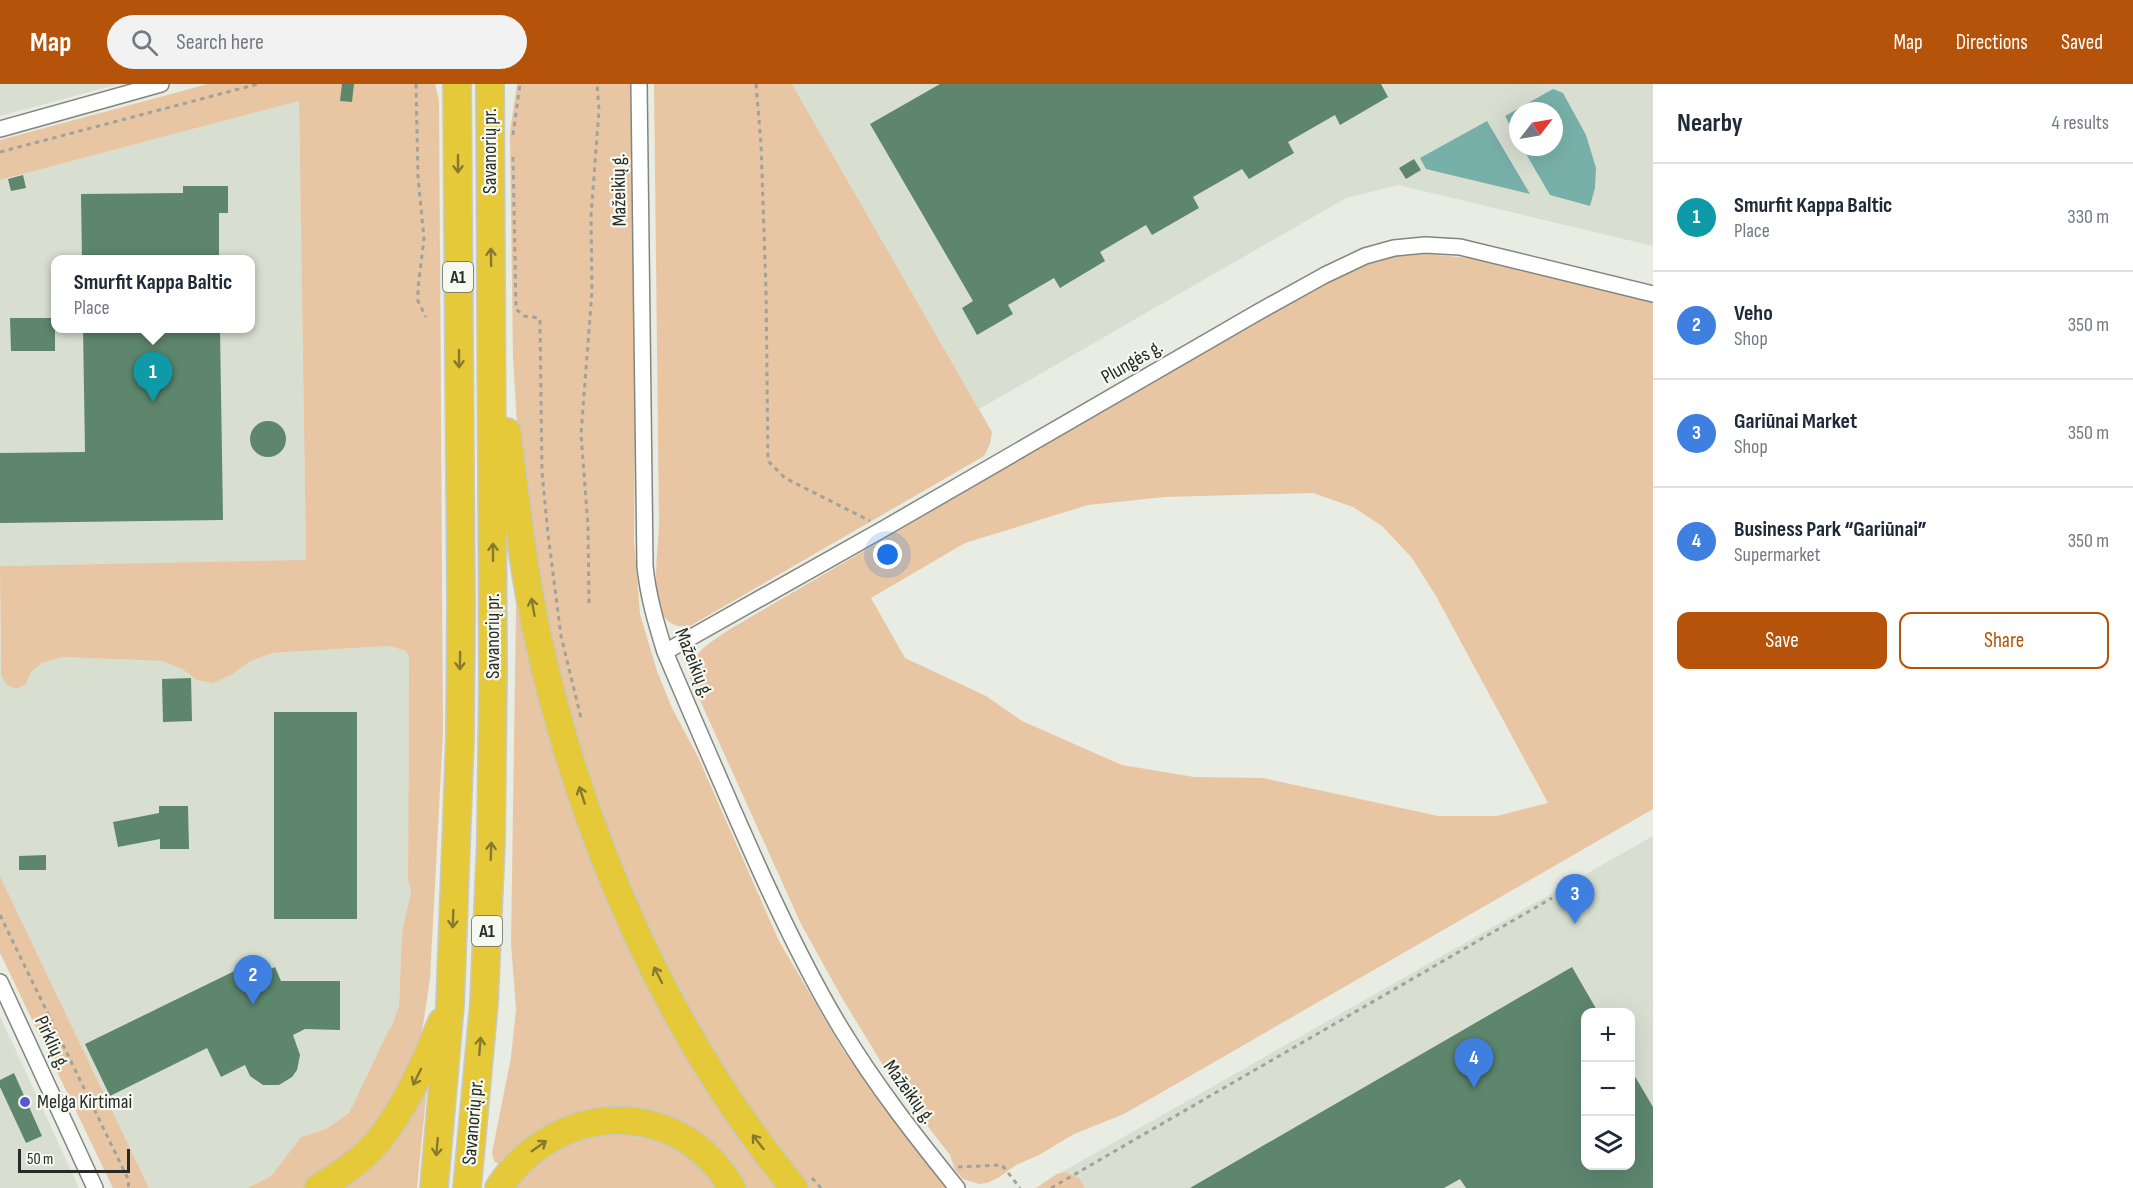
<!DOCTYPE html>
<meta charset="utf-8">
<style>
:root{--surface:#fff;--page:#f2f2f3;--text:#1f2937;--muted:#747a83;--line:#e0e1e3;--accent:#b45309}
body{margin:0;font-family:"Sofia Sans Condensed",sans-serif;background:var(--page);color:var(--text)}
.controls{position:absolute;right:18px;bottom:18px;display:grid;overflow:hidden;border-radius:12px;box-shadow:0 6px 24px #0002}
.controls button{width:54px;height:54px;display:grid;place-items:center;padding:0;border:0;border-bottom:2px solid var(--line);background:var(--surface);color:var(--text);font:30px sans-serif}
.compass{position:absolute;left:1509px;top:18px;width:54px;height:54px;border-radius:50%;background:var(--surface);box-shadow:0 6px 24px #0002;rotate:59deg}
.scale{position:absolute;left:18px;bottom:15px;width:112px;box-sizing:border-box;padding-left:6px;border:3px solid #282a27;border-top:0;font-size:16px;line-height:21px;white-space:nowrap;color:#282a27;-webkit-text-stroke:4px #f5f9f0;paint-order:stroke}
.you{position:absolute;left:888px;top:471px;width:21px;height:21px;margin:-15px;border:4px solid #fff;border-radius:50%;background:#1a73e8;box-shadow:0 0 0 9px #1a73e833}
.badge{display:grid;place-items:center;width:39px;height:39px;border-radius:50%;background:var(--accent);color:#fff;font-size:20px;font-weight:700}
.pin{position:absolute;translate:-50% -50px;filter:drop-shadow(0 2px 3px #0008)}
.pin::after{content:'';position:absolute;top:32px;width:21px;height:18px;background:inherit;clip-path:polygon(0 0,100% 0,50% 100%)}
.popup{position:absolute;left:51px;top:171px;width:204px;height:78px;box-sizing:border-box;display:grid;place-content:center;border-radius:12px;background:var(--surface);filter:drop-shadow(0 2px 4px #0005);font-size:20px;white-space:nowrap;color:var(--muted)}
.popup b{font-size:22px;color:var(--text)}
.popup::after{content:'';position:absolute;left:50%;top:100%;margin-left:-12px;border:12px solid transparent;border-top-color:var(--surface)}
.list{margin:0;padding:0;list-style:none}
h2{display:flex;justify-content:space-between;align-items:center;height:78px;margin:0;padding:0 24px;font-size:26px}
h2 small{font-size:20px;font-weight:400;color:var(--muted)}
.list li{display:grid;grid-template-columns:39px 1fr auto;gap:18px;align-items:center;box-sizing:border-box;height:108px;padding:0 24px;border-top:2px solid var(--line)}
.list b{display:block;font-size:22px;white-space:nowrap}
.list p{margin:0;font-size:20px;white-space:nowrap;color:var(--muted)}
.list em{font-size:20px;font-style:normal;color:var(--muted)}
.actions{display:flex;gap:12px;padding:18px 24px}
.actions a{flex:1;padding:14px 0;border:2px solid var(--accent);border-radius:12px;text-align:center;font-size:21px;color:var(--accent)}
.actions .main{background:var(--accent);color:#fff}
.icon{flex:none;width:33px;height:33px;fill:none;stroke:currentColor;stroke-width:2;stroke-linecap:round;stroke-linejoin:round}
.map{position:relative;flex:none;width:1653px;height:1104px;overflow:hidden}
header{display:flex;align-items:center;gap:36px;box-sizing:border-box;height:84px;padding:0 30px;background:var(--accent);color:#fff}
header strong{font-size:28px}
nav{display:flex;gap:33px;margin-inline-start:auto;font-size:21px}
.search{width:420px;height:54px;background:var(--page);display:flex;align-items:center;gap:15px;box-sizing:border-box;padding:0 21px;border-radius:33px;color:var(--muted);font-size:22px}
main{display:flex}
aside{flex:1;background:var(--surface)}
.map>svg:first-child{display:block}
</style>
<header>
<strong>Map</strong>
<div class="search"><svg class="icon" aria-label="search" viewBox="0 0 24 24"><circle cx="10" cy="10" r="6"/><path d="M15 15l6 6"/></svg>Search here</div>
<nav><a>Map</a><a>Directions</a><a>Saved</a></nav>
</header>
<main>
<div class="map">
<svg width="1653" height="1104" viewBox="0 0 1653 1104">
<rect width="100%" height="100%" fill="#e8ece3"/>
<!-- built -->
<path fill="#d8dfd1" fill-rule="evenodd" d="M0,0H119L0,32Z
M792,0H1653V162L1398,101L1346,114L979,325ZM1518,27H1554V63H1518Z
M299,17L306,477L0,482V96ZM56,176H250V244H56Z
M0,556L1,591L26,600L32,587L42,579L62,573L162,577L182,585L197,596L233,590L249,578L272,569L390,562L405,567L409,574L408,796L411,808L402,848L399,921L392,942L388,947L353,1021L347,1029L326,1045L301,1053L271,1092L247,1104H149L0,792Z
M1653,752V1104H1041V1100ZM1586,928H1630V1082H1586Z
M0,932L79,1104H0Z"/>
<!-- green -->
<path fill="#e8c6a4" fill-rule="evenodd" d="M208,0H435L439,17L443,649L430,895L419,967L370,1055L306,1104H247L271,1092L301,1053L326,1045L348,1029L353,1021L388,947L392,942L399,921L402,848L411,808L408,796L409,573L405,567L390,562L272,569L249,578L233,590L213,599L197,596L182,585L162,577L62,573L42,579L32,587L26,600L17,605L7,601L1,591L0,482L306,476L299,17L0,96V56Z
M517,0H631L636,182L634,456L640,530L657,587L672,624L698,673L779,857L843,966L896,1040L946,1104H804L732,1007L640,840L557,602L519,374L513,274L510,48Z
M654,0H792L992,348L990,360L984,372L690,542C686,542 679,543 675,541C647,531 658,468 659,443Z
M1428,170L1499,177L1653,217V725L1124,1030L1074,1050L1039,1071L1016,1081L998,1094L987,1099L979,1100L963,1095L955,1086L950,1071L892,996L842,914L801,840L690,594C692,568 707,561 727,547L1281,223L1361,182L1397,172ZM1313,409L1353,423L1382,442L1412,474L1436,512L1548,719L1497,732H1438L1263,694L1194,693L1122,681L1022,637L986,612L905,574L871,514L965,459L1088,421L1165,413Z
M516,522L576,726L780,1104H745C730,1081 717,1061 694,1045C666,1026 604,1025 572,1032C563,1034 554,1039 546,1043C528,1053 516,1068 500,1081L494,1077L492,1069L511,973L516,925L511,860Z
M0,792L149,1104H113L0,869Z
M427,1003L417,1104H332Z
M607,1043L670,1055L723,1104H507L546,1063Z
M1065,1088L1079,1094L1085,1104H1036L1057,1090Z"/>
<!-- water -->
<path fill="#77afa9" d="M1553,5L1563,9L1586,51L1596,84L1595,104L1590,122L1550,111L1522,63H1554V27H1518V56L1505,32Z
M1487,37L1530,110L1426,85L1420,74Z"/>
<!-- building -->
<path fill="#5d866d" d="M342,0H354L352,18L340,17Z
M940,0H1381L1388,13L1340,41L1335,31L1288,58L1294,69L1249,95L1242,85L1193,113L1199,124L1152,151L1146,141L1100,168L1105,177L1060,204L1054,194L1008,221L1013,230L977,251L962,224L973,217L870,40Z
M1414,75L1421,86L1406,95L1399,84Z
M23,91L26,104L11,107L8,95Z
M183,102H228V129H219V176H82L81,110L183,109Z
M10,234H55V267H11Z
M83,244H220L223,436L0,439V369L85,368Z
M250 355a18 18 0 1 1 36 0a18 18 0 1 1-36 0Z
M191,594L192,637L163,638L162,595Z
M274,628H357V835H274Z
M159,722H188L189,765H160V755L118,763L113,738L159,729Z
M46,771V786H19V772Z
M257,876L263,889L275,883L281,897H340V946L305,945L293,951L300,971L297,986L292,993L279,1001H263L250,992L245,981L221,993L207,964L110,1012L85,960Z
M1572,883L1598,928H1586V1082H1630V984L1653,1023V1104H1466L1460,1095L1444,1104H1190Z
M14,989L42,1052L26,1059L0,1003V996Z"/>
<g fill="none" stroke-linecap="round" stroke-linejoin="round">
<!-- street casing -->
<g stroke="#82867e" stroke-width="18">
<path id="street" d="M639,0L645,482C648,512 656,539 665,568C697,643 729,718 763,793C787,845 812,897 842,946C876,1002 916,1053 957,1104
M0,45L161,0
M665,568L885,444L1260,227L1325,191L1365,172L1394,164L1425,161L1460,163L1653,210
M0,898L95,1104"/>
</g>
<!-- highway casing -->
<g stroke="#c7c8c7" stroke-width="30">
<path id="highway" d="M507,348C516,419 524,492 540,563C584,757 667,949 794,1104
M318,1104C340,1091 363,1076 379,1056C407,1021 424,979 442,938
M434,1104L450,921L460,654L461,518L457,0
M467,1104L484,919L491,757L493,589L490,0
M499,1104C555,1017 678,1011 732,1104"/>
</g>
<!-- path -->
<path stroke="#9fa39c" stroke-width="3" stroke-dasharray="4.5 4.5" stroke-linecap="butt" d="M416,0L418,93L424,155L418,204V217L426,233
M756,0L761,60L766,206L768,377L785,394L870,437
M513,51L520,0
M0,68L258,0
M513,73L516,225L524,232L539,234L540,238L542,388L548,450L561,552L581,634
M589,519L588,442L581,350L592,207L591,132L599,26L597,0
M0,831L129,1097L128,1104
M958,1083L1002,1081L1020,1104
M812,1094L821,1104
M1051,1104L1552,814"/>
<!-- street -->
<use href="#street" stroke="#fff" stroke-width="15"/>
<!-- highway -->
<use href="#highway" stroke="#e6c939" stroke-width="27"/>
</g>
<!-- one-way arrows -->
<defs><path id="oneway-shaft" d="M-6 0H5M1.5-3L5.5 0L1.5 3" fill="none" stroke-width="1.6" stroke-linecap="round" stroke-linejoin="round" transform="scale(1.5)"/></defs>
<g stroke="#877a30">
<use href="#oneway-shaft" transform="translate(458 80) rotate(90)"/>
<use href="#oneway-shaft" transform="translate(491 173) rotate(-91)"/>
<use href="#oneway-shaft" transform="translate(459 275) rotate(90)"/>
<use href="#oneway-shaft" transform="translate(493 468) rotate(-90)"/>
<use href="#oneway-shaft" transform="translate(533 523) rotate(-100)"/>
<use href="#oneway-shaft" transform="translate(460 577) rotate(91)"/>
<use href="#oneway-shaft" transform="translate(582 711) rotate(-108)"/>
<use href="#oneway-shaft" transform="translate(491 767) rotate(-88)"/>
<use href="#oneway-shaft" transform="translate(453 835) rotate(92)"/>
<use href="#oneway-shaft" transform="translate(658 891) rotate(-117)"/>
<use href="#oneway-shaft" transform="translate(480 962) rotate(-85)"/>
<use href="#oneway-shaft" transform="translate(417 993) rotate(116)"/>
<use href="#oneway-shaft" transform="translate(758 1058) rotate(-128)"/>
<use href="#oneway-shaft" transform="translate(539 1062) rotate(-35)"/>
<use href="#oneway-shaft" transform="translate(437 1063) rotate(95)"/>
</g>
<!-- markers -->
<circle fill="#565ad1" stroke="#f5f9f0" stroke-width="2" cx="25" cy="1018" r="6"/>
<g text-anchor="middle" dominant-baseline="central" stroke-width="4.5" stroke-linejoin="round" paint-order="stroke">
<!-- shield labels -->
<g fill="#f5f9f0" stroke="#666863" stroke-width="1.5">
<rect x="443" y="178" width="30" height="30" rx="4.5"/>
<rect x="472" y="832" width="30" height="30" rx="4.5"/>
</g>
<g font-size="18" font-weight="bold" fill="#282a27">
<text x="458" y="193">A1</text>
<text x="487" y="847">A1</text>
</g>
<!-- street labels -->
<g font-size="20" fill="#282a27" stroke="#f5f9f0">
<text transform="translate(490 67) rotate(-90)">Savanorių pr.</text>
<text transform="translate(619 106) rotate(-91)">Mažeikių g.</text>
<text transform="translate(1132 278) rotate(-30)">Plungės g.</text>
<text transform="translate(493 552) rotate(-90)">Savanorių pr.</text>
<text transform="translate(694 579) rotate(68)">Mažeikių g.</text>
<text transform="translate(52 959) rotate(65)">Pirklių g.</text>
<text transform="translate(909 1008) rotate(54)">Mažeikių g.</text>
<text transform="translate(473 1038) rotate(-85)">Savanorių pr.</text>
</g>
<!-- poi labels -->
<g font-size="20" fill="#282a27" stroke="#f5f9f0" text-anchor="start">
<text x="37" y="1018">Melga Kirtimai</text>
</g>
</g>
</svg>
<div class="controls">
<button>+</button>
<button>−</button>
<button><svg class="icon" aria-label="layers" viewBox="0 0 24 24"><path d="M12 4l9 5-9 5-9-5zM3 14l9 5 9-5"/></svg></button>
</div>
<svg class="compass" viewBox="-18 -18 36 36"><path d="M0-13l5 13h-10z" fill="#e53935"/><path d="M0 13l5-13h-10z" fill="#747a83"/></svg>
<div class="scale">50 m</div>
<div class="you"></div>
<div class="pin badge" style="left:153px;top:318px;background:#0f9aa8">1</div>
<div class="popup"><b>Smurfit Kappa Baltic</b>Place</div>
<div class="pin badge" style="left:253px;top:921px;background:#3f7fe0">2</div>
<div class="pin badge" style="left:1575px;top:840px;background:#3f7fe0">3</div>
<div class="pin badge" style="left:1474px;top:1004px;background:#3f7fe0">4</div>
</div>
<aside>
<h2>Nearby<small>4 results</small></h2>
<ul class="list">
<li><span class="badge" style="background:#0f9aa8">1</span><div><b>Smurfit Kappa Baltic</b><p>Place</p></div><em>330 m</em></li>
<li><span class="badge" style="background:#3f7fe0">2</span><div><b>Veho</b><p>Shop</p></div><em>350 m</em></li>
<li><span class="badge" style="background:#3f7fe0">3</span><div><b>Gariūnai Market</b><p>Shop</p></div><em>350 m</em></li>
<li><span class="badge" style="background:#3f7fe0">4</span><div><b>Business Park “Gariūnai”</b><p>Supermarket</p></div><em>350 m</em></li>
</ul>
<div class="actions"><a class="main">Save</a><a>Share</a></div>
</aside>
</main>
